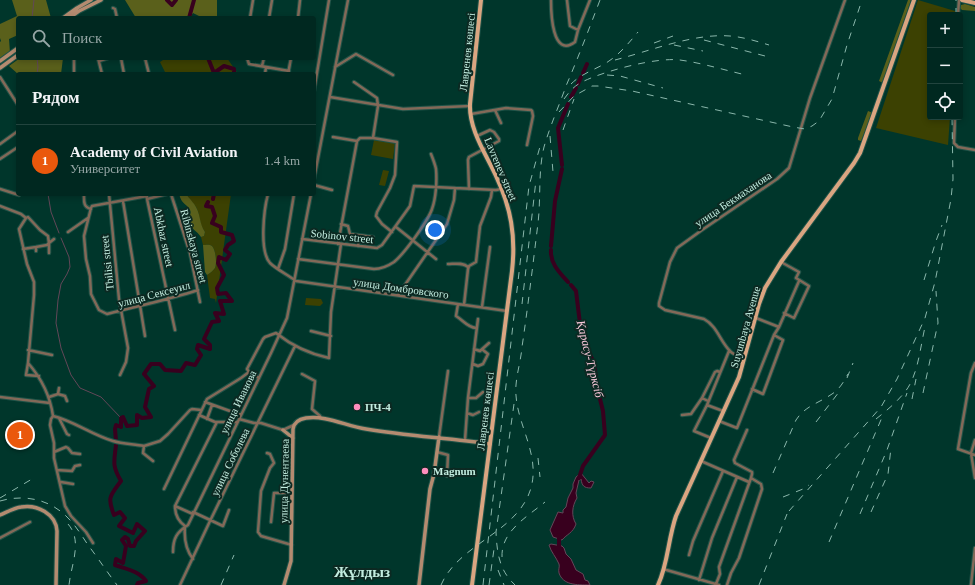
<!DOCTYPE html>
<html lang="ru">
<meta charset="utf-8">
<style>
:root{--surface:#002820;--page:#0e342d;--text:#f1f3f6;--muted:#95a6a5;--line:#22443e;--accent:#ea580c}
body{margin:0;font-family:Georgia,serif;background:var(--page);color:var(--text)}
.controls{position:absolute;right:12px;top:12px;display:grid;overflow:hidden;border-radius:4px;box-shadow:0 2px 6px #0003}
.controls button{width:36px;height:36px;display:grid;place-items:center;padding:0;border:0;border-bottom:1px solid var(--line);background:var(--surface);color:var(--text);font:20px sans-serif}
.you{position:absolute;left:435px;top:230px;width:14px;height:14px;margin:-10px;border:3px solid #fff;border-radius:50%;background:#1a73e8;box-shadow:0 0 0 6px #1a73e833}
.badge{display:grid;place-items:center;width:26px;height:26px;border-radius:50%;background:var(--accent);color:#fff;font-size:13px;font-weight:700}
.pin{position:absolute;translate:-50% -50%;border:2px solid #fff;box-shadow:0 1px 4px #0006}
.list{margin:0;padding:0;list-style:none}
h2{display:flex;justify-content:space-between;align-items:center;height:52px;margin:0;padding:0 16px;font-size:17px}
h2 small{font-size:13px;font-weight:400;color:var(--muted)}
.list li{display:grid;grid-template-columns:26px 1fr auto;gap:12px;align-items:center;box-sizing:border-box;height:72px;padding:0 16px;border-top:1px solid var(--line)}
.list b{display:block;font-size:15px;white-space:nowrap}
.list p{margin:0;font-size:13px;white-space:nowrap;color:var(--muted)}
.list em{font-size:13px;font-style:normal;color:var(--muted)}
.icon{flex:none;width:22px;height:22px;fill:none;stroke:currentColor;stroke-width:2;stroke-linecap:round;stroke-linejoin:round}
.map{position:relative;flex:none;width:975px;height:585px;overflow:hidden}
.search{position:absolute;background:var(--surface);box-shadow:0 2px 6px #0003;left:16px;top:16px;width:300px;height:44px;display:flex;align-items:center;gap:10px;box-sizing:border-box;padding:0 14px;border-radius:4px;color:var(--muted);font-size:15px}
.panel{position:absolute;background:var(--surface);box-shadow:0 2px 6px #0003;left:16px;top:72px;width:300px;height:124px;border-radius:4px}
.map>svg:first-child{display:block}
</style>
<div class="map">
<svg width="975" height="585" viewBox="0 0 975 585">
<rect width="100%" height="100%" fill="#00362b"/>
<!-- green -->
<path fill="#3c4102" d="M918,0L955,11V15H930V117H950L948,145L876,128Z
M166,58H227L238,74H166L160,62Z
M374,140L395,143L393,159L371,155Z
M383,170L389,171L385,186L379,185Z
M186,194H231L216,303L215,299L210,298L207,275C210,273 213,271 215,268C217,264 216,250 212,246C210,244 205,245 203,245L201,237L204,236L205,232C198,222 201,216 196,207C193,203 189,198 186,194Z
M306,298L321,299L323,303L320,306L305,305Z"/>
<!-- forest -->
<path fill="#5a601b" d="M12,0H46L51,18H18V35L9,39L10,53L0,60V42L1,41L0,38V24L17,16Z
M125,0H217V18H203L193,13L190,18H136Z
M908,0H911L883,83L879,81Z
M965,4L975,7V11L962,10L960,8L961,5Z
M20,58H63L61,74H18L9,66Z
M868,111L873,113L861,141L858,140V138Z
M179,194H186C189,198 194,203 196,207C201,216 199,223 205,232L204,236L201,237C197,231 191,229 189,222C188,218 192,213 190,210C186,203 182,205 179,194Z
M203,245C205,245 210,244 212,246C216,250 217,264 215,268C213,271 210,273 207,275L205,272Z"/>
<!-- water -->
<path fill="#38001e" stroke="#624758" d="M581,473L589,483L591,481L594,482L591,488C584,488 582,486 581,479L579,480L576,493L577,498C572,506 571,516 576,524C573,533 567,534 562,540L553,537L550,530L558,512L563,513V510L566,507L568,498L573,488V484L576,477Z
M551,544L562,546L564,548L566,554L571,559L576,570L583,574L585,580L588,581L590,585C576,585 563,585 559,573C558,569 560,567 559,564C556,557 551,552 549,545Z"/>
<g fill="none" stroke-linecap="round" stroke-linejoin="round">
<!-- stream -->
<path stroke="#624758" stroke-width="1" d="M32,18L34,0
M37,58L38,67L37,74
M48,194L51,212L59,233
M61,238L69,257L70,267L67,274L61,284L58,300L56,323L61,348L71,375L80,388L101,397L121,418"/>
<!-- river -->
<path stroke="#38001e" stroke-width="4" d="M167,0L172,5L176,0
M189,18L194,0
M208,58L214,73L224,66L234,69V74
M583,73L587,64
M578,84L581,77
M571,97L576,88
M562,165L558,128L568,104
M213,199L214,194
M551,246L555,201L562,169
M551,250C550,263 559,272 568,282
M571,285L576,291L581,332L594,364L598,391L603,411L605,435L583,466L579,478
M116,441L115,429L116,425L121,427V418L123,417L127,426L137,425V415L142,418L151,417L145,407L149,389L154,386L144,374L151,364H160L165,370L181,371L186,363L195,365L201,355L197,349L198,345L210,349V345L204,339L212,322L219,321L215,313L224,314L220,301H232L226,293L218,294L217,288L224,275L218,263L219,257L226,260L230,254L225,250L228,245L234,241L232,235L221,232V227L212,223L215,216L212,207L206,206L208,202
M116,445C114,462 112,466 121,481C110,496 107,497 114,515L120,512L125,518L119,526L133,533L137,524L145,531L136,541L134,546H130L128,539L125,537L122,540L126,546L123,563L116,559L115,565C126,569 139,571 146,581L138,583L137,585
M559,550V535"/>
<!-- street casing -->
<g stroke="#1f5348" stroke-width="4.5">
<path id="street" d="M551,0C551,12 552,59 575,42L578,30L590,0
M567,0L570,26L578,30
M113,8L115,9L117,18
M958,15L959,0
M250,18L253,0
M269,18L272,0
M298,18L300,0
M98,58L102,74
M121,58L124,74
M145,58L149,74
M247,58L249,64L289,71
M99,61L108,58
M262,66L264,58
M335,67L356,54L393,75
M74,74V58
M265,74L266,67
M288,74L291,58
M0,77L18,105
M354,82L377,98L378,106L373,138
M314,91L329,0
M330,97L403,109L470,106
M495,110L501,123
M471,114L506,108L531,110L532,111L533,116L527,145
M955,117L954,143L958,147L975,150
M333,137L357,141
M0,144L18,131
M0,159L18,147
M314,179L348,0
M314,185L332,190
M0,189L19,195
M469,189L468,160L469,157L499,141V139L494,132L490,130L477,136
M84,194C84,201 83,207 91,209
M109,194L119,299L128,348L126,362L120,375
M146,194L175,330
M171,194L190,253L200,302
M268,194C264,209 259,251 270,263C276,269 288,275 296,281L507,311
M147,196L92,206L91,208L84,236L86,259L90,276L91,294L99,310L107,314C137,306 168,300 198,290
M147,199L167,194
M123,201L145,336
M0,206L21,214L26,218L19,229L27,264L34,282V295L28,363C42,379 50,395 53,416L51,419L50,425L54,443V458L65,506L71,516L86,532L93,543
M26,218L28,217L40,230L48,236L49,243L54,239
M341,224L348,226L350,234L373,237
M396,227L436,259
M68,232L88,218
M302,239L377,248L382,245L410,206L414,186L496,190L501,189
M338,244L357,141L360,138H373L397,142L395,175L390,188L377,212L376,216L382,224L392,232
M358,246L360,236
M23,249L36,247
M36,251V247L47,245L49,243V253
M298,259L374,269C382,269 388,266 394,262C404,254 428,221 432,209C436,198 437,181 436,169C435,164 433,159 431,154
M781,262L799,272L796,278L809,286L794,318L784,313
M448,264C454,264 463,262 468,267
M278,269L285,249L294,194
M398,295L447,224L454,200L455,188
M458,304L456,316C463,320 467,327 476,328
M464,305L468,269L469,266L476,262L480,226L491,197L492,190
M482,307L490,247
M756,318L779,327L799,281
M311,331L331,336
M474,349L480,351L489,343
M28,350L52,355
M744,357C739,356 733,355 730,351C720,341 717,326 704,319L665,310L659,306V303L670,262L677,248L702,230L777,179L789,168L810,98L845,0
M28,363L26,375L39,376
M975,363L971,373L958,449L975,455
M473,364L478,366L483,364L488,354L483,350
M249,372L247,369L263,339L265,337L276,333C291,345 310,354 329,358L331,312L341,244
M302,374L315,381L312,409L320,416V418
M752,389L763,394L783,340L774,335
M58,394L59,388
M0,397L50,403
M49,397L58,394L65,396L67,401
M468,398H476L483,392
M702,398L715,372L717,371L720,372
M205,402L241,415
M707,405L694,431L711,438
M723,411L707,405L729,351
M467,413L473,415L479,412
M199,415L215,422H237
M682,415L691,414L702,398L708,401
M53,416C74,421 92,435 113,441C123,444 134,444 144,446
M59,418L67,434L69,435
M207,419L212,405
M239,419L254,423H261L283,430L294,425
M719,421L737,428L774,335L779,327
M747,430L734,460L735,463L752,472V474L751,478
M439,437L448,371
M465,440L468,398L478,319
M975,440L971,453L975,478
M54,452L66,447L68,448L72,453L80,454
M437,452L448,455L447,476
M267,453L270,454L274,463L270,468L261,491L258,532L261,536L292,545
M153,461L143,453L144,446L160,441L168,434L190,410L192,409L201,410
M701,461L749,482
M57,470L72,471L75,466L80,465
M61,482L73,484
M164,489L207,399L241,378L249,372L259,378
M175,506L193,514
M193,512L223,526L229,510
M271,522L274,493H292
M185,526C178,521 175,515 175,506L217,422
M185,526C184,537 186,550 193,559
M0,538L30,522
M173,552C173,538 177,532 188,525L271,353L287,318L311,194
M689,555L693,541L723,471
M663,569L719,585
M699,580L712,538L737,477
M716,584L720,574L719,567L751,478L761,484L762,489L739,558L731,573L727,585
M180,585L210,521L295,346
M971,585L975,548"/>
</g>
<!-- secondary casing -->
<g stroke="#1f5348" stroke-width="5.5">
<path id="secondary" d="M63,18L77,8L91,0
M69,18L79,11L101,0
M0,61L18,48
M0,68L18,55
M283,430L293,438
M0,515C7,512 14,508 21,507C37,504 56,514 57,531L56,585
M284,585L291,561L293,429C294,422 300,419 306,418C326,415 346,426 366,429C407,436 449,438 490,444
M419,585L430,489L434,474L439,437"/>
</g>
<!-- primary casing -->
<g stroke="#1f5348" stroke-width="6">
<path id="primary" d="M962,0L975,3
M472,585L512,271C516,236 511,208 496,176C486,154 469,130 470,104L481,0
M658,585C668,564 668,539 676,516L739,377L759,304L765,288L781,262L854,163L860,153L914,0"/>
</g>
<!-- street -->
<use href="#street" stroke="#836958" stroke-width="2.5"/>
<!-- secondary -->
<use href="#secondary" stroke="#b48b70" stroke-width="3.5"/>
<!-- primary -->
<use href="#primary" stroke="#daa581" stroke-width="4"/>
<!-- rail -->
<path stroke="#8ab7ab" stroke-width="1" stroke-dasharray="7 7" stroke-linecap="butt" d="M956,15V0
M704,40L765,56
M654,43L673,36
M674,45L703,51
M615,60C650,51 694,33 730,36C743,37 756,41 769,45
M607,75L620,76L663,88
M571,84C581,74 594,70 606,63C619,55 628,44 638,32
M564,99C569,92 574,86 582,82C604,71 656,57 680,60C702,63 724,70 746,75
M559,112L574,96L592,86H598L632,91L793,127L805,129L812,126L819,121L832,99L847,45L862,0
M563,130L574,99
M550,136L553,172
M924,280L936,241L942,225
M522,304L536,180
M847,378L853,363
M923,393L938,323L936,291
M912,399L916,379
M514,404L496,532C497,553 499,570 515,585
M876,419C886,411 896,403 904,393C918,377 920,348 925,327
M816,422L839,392
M538,458L540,477
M773,473L796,420C805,406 819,403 832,394C840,389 844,381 848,374
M783,497L803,489L809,485
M0,498L32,479
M0,501C24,494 50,499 68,518C76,526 82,536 88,545C98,558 107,572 117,585
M789,511L881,407L897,379L925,318L935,282L951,199L953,179L952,117
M871,512L888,474L891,448
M860,514L887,450L907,393
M68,524C83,541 71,565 69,585
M829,542L883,415
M502,557C501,531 527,517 545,502
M498,570L504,585
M221,585L234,555
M441,585C459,543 518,533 531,488C541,451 513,421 516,385C517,372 521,360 522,347C528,306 533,264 538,223C541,198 538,171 544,147C550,126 559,106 566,86C578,58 589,29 600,0
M483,585L529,186L541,143
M489,585L494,549
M759,585L787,514"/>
</g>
<!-- markers -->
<g fill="#fe8ebd" stroke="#0c2922" stroke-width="1.5">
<circle cx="357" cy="407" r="4"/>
<circle cx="425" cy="471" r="4"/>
</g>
<g text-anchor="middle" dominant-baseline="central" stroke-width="4" stroke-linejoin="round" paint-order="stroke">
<!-- street labels -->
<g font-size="11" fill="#c3ede0" stroke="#0c2922">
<text transform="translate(467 52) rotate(-84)">Лавренев көшесі</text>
<text transform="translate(501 169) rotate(67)">Lavrenev street</text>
<text transform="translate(733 199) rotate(-34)">улица Бекмаханова</text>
<text transform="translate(342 236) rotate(6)">Sobinov street</text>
<text transform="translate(164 237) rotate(78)">Abkhaz street</text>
<text transform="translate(194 246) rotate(75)">Ribinskaya street</text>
<text transform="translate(107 263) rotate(-96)">Tbilisi street</text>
<text transform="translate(401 288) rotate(8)">улица Домбровского</text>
<text transform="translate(154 294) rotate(-15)">улица Сексеуил</text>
<text transform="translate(745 327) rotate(-74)">Suyunbaya Avenue</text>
<text transform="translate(238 402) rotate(-64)">улица Иванова</text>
<text transform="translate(485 411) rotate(-83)">Лавренев көшесі</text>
<text transform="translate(230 462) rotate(-64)">улица Соболева</text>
<text transform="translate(284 481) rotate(-89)">улица Дунентаева</text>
</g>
<!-- poi labels -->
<g font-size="11" font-weight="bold" fill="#c3ede0" stroke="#0c2922" text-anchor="start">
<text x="365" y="407">ПЧ-4</text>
<text x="433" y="471">Magnum</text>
</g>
<!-- water labels -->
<g font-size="12" font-style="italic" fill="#f7c8d9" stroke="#0c2922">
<text transform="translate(590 359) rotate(76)">Қарасу-Түрксіб</text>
</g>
<!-- district labels -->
<g font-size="15" font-weight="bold" fill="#c3ede0" stroke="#0c2922">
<text x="362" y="572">Жұлдыз</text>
</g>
</g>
</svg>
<div class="controls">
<button>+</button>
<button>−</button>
<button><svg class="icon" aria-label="locate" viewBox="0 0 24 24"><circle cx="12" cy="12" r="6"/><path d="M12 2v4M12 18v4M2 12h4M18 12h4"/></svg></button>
</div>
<div class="you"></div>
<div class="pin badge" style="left:20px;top:435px">1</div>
<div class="search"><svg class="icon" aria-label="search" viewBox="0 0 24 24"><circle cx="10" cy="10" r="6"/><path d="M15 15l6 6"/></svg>Поиск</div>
<section class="panel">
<h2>Рядом<small></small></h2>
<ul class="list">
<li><span class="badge">1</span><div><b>Academy of Civil Aviation</b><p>Университет</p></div><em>1.4 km</em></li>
</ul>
</section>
</div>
